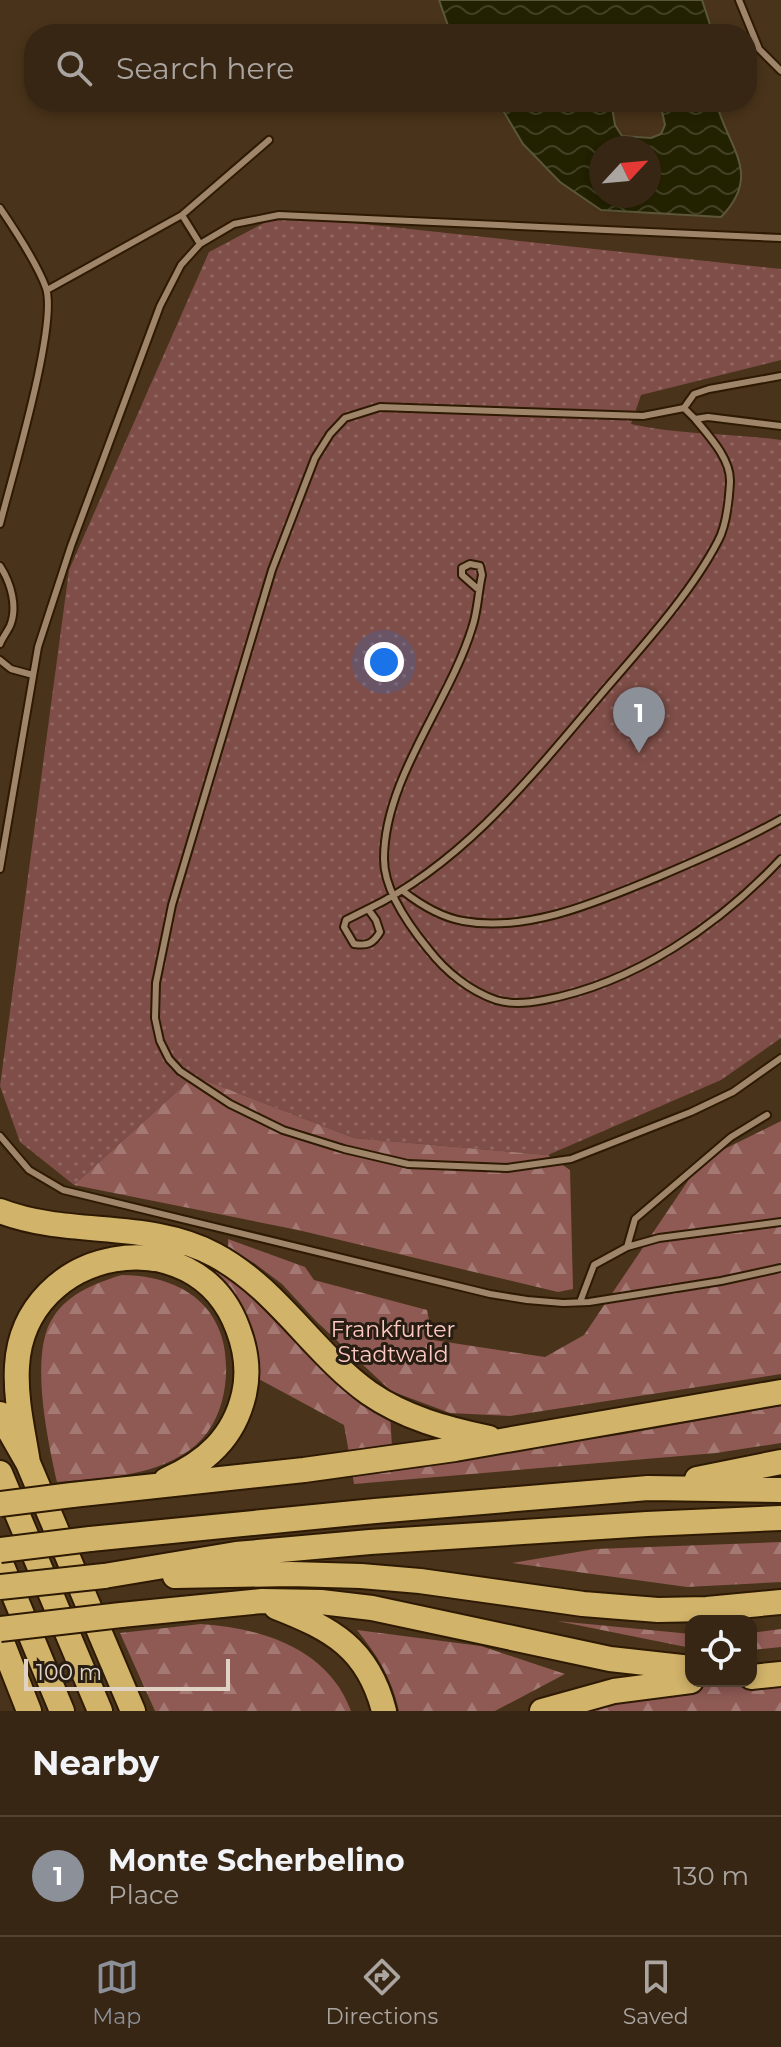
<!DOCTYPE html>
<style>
:root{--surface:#372614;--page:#423222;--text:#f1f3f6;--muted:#aaa5a0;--line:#514334;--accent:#8c9099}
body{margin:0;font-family:Montserrat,sans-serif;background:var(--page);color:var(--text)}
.controls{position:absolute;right:24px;bottom:24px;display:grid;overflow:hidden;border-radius:16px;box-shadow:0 4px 12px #0003}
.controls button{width:72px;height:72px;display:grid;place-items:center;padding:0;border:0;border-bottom:2px solid var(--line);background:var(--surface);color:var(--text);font:40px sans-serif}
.compass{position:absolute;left:589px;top:136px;width:72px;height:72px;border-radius:50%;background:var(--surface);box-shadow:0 4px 12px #0003;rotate:64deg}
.scale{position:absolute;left:24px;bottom:20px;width:206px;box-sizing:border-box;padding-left:8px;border:4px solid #e0d2c4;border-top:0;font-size:22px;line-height:28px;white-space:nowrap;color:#e0d2c4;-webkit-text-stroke:6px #271d12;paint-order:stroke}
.you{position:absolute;left:384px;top:662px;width:28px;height:28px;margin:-20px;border:6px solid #fff;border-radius:50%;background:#1a73e8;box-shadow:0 0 0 12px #1a73e833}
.badge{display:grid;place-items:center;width:52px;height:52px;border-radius:50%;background:var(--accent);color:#fff;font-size:26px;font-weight:700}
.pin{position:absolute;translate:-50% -66px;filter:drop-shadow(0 2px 4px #0008)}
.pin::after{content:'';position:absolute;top:42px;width:28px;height:24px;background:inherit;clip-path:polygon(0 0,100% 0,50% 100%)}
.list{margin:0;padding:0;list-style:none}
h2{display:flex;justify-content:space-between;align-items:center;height:104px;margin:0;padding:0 32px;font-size:34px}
h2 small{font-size:26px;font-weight:400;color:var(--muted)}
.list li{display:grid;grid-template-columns:52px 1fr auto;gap:24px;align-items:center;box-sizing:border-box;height:120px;padding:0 32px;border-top:2px solid var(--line)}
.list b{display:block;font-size:30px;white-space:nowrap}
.list p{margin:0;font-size:26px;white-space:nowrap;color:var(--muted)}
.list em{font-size:26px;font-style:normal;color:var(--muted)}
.icon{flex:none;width:44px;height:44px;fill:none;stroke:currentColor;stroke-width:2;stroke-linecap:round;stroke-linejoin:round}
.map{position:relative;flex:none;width:781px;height:1711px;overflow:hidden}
.search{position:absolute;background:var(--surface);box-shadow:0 4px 12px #0003;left:24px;right:24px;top:24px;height:88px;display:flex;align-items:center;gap:20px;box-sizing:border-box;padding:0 28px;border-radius:32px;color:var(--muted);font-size:30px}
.sheet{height:224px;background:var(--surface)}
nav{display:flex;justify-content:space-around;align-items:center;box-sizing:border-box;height:112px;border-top:2px solid var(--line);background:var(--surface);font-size:22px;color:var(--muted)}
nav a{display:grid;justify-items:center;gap:4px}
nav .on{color:var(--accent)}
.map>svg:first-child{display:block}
</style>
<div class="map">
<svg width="781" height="1711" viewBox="0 0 781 1711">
<defs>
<pattern id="grass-dots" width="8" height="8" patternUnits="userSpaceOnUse" patternTransform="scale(2)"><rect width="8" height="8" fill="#7f4e48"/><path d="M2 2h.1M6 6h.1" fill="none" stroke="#916761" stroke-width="1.8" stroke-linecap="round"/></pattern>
<pattern id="forest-firs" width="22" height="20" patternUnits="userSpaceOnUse" patternTransform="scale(2)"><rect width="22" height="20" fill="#8f5a54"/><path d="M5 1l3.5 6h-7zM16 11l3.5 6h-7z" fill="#a47873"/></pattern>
<pattern id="water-waves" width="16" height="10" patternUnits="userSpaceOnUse" patternTransform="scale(2)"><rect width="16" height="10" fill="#232200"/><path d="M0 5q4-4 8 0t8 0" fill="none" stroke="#434124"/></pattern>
</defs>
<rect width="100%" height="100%" fill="#49331a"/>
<!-- grass -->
<path fill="url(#grass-dots)" d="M279,215L781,269V360L641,395L631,424C680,435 731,433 781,440V1038L721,1080L548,1155L354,1138L194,1076L74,1185L20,1142L0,1086L69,570L209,252Z"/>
<!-- forest -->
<path fill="url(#forest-firs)" d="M194,1076L354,1138L548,1155L570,1170L573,1289L558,1292L298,1230L74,1185Z
M781,1121V1374L510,1416L450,1413L391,1391L316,1321L282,1284L254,1263L228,1248V1239L305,1267L314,1280L427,1310L433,1340L545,1357L584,1335L702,1160Z
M219,1266L390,1413L392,1447L349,1453L344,1425L255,1377L214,1277Z
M122,1275C191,1276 234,1315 225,1386C222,1408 213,1430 196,1445C158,1477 104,1478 57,1482C48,1441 28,1352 54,1316C69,1293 98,1282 122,1275Z
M781,1406V1443L716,1453L354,1484L352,1471L619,1435Z
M781,1542V1582L687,1587L512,1563L595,1549Z
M557,1621L691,1634V1648Z
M201,1624C261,1628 328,1648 351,1711H155L120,1633Z
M781,1629V1647L751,1650V1633Z
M357,1630L481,1646L565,1674L495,1711H399C392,1679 378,1656 357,1630Z
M781,1683V1711H566L663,1689Z"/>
<!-- water -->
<path fill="url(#water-waves)" stroke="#5c573b" stroke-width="2" fill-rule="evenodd" d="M439,0H702L713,34H451Z
M498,102H611L615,125L622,136L651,138L661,134L665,125L660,102H716C728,148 763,174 721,217L601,210L560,182L523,144ZM601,148H649V196H601Z"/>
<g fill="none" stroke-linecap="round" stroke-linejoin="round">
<!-- service casing -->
<g stroke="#2e1a02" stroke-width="10">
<path id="service" d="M739,0L759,49L781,71
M0,208C15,230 37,263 46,288C58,325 11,480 0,524
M182,215L200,244
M47,290L182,215L269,140
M781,376L709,389L694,394L684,408L643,416L380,407L345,418L330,434L315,458L272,570L172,905L156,983L155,1018L160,1041L169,1059L180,1071L230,1104L283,1130L344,1149L408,1164L507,1168L571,1159L691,1112L733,1092L781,1058
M684,408L695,419L708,417L781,426
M0,566C11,583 18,607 10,626C7,632 3,637 0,644
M479,590L462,575V568L470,564L480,566L482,575C478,592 478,611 472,628C449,703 384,779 384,859C384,891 410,927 429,950C446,972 470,991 496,1000C512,1005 529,1003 544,1000C635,983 719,925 781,859
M0,660L11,669L33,675
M0,869L38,647L71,546L160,306L181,265L200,244L234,224L279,215L781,238
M403,891C421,905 440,917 463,921C528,933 599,901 658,877C700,859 742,841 781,819
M368,909L346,920L344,927L354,944C367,946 373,944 380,932L376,920L368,909C465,862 535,772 604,691C641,648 692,592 718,541C727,525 729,500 730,482C731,459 709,436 695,419
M0,1136L29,1170L63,1190L490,1294L527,1300L563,1303L589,1302L721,1281L781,1268
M627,1247L635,1219L731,1137L767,1115
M580,1302L594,1265L627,1247L659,1238L781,1222"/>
</g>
<!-- motorway casing -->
<g stroke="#2e1a02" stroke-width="28">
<path id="motorway" d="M0,1211C70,1238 148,1219 215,1255C277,1288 313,1353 369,1393C405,1418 447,1429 489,1438
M0,1414L28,1463L133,1711
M28,1463C23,1431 15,1399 17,1366C24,1246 196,1214 238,1329C246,1350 249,1372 244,1394C234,1438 205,1463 166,1480
M0,1473L100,1711
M697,1479L781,1462
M72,1495L304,1470L455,1449L781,1392
M90,1539L375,1511L648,1488L781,1490
M0,1561L62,1711
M104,1576L236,1554L370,1542L647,1524L781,1518
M175,1576L291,1574L361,1576L420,1581L583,1604L658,1610L707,1609L781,1602
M276,1607C332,1629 368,1648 384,1711
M121,1615L262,1601L321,1602L372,1608L610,1659L691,1668
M0,1637L29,1711
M751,1677L781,1674
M542,1711L614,1691L691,1681"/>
</g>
<!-- service -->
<use href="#service" stroke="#9f856a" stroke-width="6"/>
<!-- motorway -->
<use href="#motorway" stroke="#d1b36a" stroke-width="24"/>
<!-- motorway-bridge casing -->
<g stroke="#2e1a02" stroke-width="28" stroke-linecap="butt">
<path id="motorway-bridge" d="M0,1504L72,1495
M0,1550L90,1539
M0,1587L104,1576
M0,1629L121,1615"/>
</g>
<!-- motorway-bridge -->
<use href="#motorway-bridge" stroke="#d1b36a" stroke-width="24"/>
</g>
<g text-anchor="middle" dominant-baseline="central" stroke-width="6" stroke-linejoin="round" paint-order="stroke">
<!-- park labels -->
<g font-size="22" fill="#fec9c2" stroke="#271d12">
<text x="393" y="1329">Frankfurter<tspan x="393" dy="25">Stadtwald</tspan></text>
</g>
</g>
</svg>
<div class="controls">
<button><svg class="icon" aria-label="locate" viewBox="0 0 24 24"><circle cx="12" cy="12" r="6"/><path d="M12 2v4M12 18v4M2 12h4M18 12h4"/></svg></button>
</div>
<svg class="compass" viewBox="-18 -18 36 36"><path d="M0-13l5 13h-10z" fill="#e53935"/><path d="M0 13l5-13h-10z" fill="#aaa5a0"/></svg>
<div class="scale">100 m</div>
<div class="you"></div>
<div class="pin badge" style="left:639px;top:753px">1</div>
<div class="search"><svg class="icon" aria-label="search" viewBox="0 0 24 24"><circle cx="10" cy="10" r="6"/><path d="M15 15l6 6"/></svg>Search here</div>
</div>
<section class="sheet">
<h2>Nearby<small></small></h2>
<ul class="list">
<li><span class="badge">1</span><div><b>Monte Scherbelino</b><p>Place</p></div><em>130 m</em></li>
</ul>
</section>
<nav>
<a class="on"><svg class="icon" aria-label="map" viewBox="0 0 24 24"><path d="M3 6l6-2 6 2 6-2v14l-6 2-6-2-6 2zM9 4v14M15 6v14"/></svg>Map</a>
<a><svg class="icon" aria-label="directions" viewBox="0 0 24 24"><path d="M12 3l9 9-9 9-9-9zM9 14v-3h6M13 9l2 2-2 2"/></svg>Directions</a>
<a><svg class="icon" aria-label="saved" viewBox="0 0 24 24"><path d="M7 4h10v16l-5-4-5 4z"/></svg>Saved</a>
</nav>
